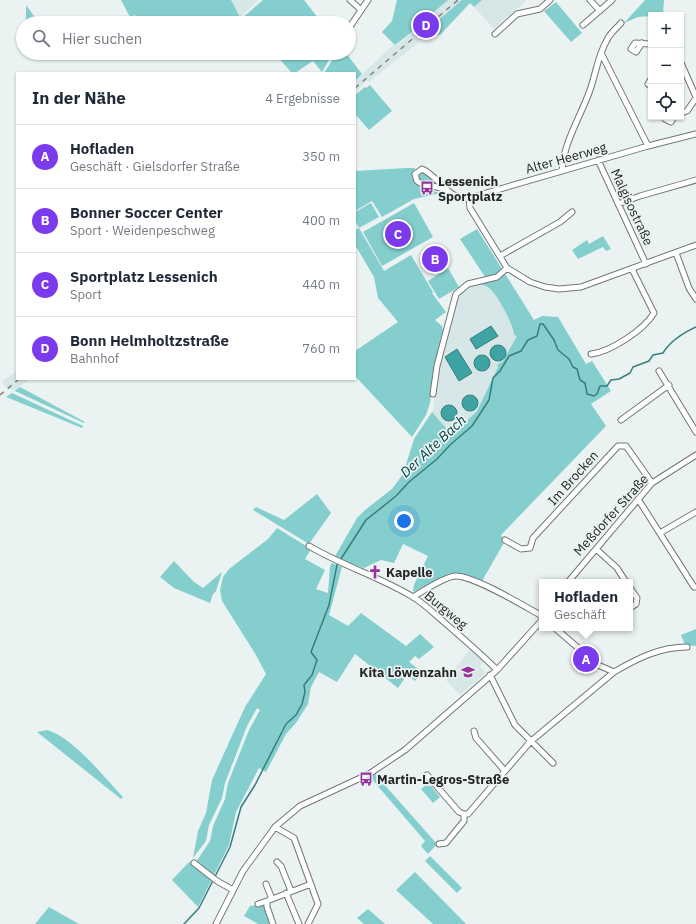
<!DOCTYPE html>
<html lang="de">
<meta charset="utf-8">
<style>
:root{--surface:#fff;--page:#f6f6f7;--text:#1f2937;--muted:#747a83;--line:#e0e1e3;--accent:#7c3aed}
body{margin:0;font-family:"IBM Plex Sans",sans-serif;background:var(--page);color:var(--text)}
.controls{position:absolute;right:12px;top:12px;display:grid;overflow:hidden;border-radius:0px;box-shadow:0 1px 3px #0004}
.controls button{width:36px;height:36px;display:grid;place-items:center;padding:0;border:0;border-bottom:1px solid var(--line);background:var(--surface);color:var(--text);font:20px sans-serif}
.you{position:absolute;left:404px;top:521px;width:14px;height:14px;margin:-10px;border:3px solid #fff;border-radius:50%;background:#1a73e8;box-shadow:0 0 0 6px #1a73e833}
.badge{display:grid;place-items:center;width:26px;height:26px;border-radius:50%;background:var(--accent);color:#fff;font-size:13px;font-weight:700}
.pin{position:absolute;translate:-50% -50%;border:2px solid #fff;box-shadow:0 1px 4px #0006}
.popup{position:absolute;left:539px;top:579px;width:94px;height:52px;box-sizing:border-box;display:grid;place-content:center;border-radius:0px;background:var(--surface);filter:drop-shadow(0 1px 3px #0005);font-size:13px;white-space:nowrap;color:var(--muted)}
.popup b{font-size:15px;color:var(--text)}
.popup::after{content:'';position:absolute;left:50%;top:100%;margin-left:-8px;border:8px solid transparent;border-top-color:var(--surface)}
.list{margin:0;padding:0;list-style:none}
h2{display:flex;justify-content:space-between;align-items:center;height:52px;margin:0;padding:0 16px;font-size:17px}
h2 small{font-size:13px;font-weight:400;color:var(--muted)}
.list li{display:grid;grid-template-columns:26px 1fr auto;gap:12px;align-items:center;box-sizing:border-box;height:64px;padding:0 16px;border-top:1px solid var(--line)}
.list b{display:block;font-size:15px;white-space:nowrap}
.list p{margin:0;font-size:13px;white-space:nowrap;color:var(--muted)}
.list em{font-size:13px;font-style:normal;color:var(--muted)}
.icon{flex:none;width:22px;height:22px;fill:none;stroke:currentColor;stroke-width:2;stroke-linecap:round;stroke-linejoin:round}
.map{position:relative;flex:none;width:696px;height:924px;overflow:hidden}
.search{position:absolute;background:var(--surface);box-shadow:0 1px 3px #0004;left:16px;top:16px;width:340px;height:44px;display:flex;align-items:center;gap:10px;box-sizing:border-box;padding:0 14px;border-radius:22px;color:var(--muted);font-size:15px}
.panel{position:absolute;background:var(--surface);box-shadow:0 1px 3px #0004;left:16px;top:72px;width:340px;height:308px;border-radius:0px}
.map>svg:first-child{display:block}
</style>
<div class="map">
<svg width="696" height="924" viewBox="0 0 696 924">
<rect width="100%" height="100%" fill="#ebf2f2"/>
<!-- built -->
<path fill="#d7e7e7" d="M231,0H259L240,17Z
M448,0H464L435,24L436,26L429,34L369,82L367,81L355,93V81L393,45H397L414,30L413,29L427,15L429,16Z
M482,0H525L526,1L494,29L474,7Z
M480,284L490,288L502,305L517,336L503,361L498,367L477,411L452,435L432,412L434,408L435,384L438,383L436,378L456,301L460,294L468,287Z
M17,370V379H29L15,391L4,386L3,381Z
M471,648L485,660L480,666L486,673L460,695L446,680Z"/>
<!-- green -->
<path fill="#84cfce" d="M121,0H231L240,17L230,23H139L135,15L130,17Z
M263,0H304L322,23H284L281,20L275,23H244L241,19Z
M397,0H448L428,17L426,15L413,29L414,30L395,45L382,32L392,21Z
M462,0H482L474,7L470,3L440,35L429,34L436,26L434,24Z
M645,0H664L663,15L638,17L624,23Z
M556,2L582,33L571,42L544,11Z
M26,5L39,23H29L26,21Z
M274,53H333L322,72L313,61L295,73H292Z
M337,53H346L362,74L355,81V73H324Z
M370,85L392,111L369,130L355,114V95L365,87L366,88Z
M406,168H415L412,177L420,188L441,193L414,199L382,217L372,201L355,211V171Z
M422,172H425L438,184L420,180L418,176Z
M371,203L379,217L359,228L355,220V212Z
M414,203L433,237L382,266L363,232Z
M359,228L384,271L411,255L433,292L432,293L446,312L435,320L442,326L443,330L435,367L430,403L426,415L412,437L355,376V351L398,322L378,298L374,277L355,245V230Z
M477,229L534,320L542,316L558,317L586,364L592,361L611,391L591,404L606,426L501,535L505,541L482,581L450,573L413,592L414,585L428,556L403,544L394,563L381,560L364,568L334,558L357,518L365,510L392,489L403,474L414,439L432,412L452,435L477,411L498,367L497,365L503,361L517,336L514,335C514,325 497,294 489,288C487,286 483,285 480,284L485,277L460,239Z
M603,236L611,249L606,251L603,247L578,259L572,250L587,240L589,244Z
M448,268L459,287L439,299L428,281Z
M20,387L85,422L84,423L15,391Z
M12,393L83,426L82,428L6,397Z
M317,494L331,513L309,544L253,510L256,507L284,520Z
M277,528L311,549L305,559L325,570L316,589L328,593L330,566L332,563L342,567L329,615L348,626L361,613L406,646L420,634L434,647L419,659L415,656L409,662L422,672L415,681L407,675L398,688L355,654L337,682L319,672L311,687L308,704L296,723L286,734L266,772L259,768L236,812L229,845L198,907L172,880L189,862L194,865L210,841L213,826L225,799L228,783L249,730L260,710L257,708L247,726L225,783L222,798L209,825L206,841L193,858L198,831L206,813L212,780L245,707L266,674L256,655L222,601L220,590L223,577L229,569L268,539Z
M174,561L194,582L203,588L222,572L216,591L213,594L210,603L174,588L160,577Z
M696,629V646L685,645L681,635Z
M47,730C73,737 104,777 123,797L121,799L37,732Z
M375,774L437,844L428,854L421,846L425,841L370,777Z
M426,785L431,786L440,797L433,803L421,789Z
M430,856L462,888L457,893L425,861Z
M415,872L466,924H433L396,890Z
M257,905L259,907L263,905L271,924H258L244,916L250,906Z
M49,907L79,924H35Z
M368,909L385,924H364L357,918Z"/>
<!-- water -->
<path fill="#3ea3a3" stroke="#367e7e" d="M491,326L498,336L476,349L470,339Z
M490 353a8 8 0 1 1 16 0a8 8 0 1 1-16 0Z
M457,349L472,373L459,381L445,357Z
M474 363a8 8 0 1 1 16 0a8 8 0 1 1-16 0Z
M462 403a8 8 0 1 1 16 0a8 8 0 1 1-16 0Z
M441 413a8 8 0 1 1 16 0a8 8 0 1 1-16 0Z"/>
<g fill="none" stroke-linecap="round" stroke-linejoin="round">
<!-- stream -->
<path stroke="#367e7e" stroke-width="1.5" d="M184,924L199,908L230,847L241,807L255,785L286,724L296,715L302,704L305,692L304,685L312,675L317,660L311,652L329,605L337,565L366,520L396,496L409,482L437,459L450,445L472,426L489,400L493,378L500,371L509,356L521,351L528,340L537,336L540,324H543L554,340L558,350L569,359L573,367L577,369L580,380L585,383L587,394L594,396L597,394L600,386H607L611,380L619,379L630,373L633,367L649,361L653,355L663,353C671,340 683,333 696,327"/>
<!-- minor casing -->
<g stroke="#717777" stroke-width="7">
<path id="minor" d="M350,0L360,9
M590,0L600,11
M583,25L612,0
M349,28L368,0
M495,34L517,14L540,9L550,0
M642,43L636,52L631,49L635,43L650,44H651
M601,53L648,146
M681,63L696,97
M651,79L648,84L651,86
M681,113L687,111L696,98
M666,117L665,119L671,122L674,117
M598,160L646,264
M562,171C563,143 581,116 590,90C596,73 598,55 607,40C610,33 616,29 621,23
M445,189L420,183L417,181L415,174L422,169C440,177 447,200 469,198L648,146L696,134
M469,198L470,208L507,268L530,282L545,287L559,289L581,287L696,245
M618,204L640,196L696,180
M676,253L689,288L696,299
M500,256L560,222L572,212
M591,354C610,352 644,330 654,313L632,269
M659,371L696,432
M433,394L437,366L456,294L468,284L497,277L507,268
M621,420L669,385
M638,499L694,587H696
M660,533L696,512
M505,540L521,549L530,548L533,538L618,446H626L652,483
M309,546C343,566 380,577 413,597C425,604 434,614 444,622C462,638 480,653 497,670
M596,549L617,568L626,582
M568,582L652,483L696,455
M630,588L637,598L636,604L630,608
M413,597C423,591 444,577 455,576C473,575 524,606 542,616
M555,628L598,665L614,672C638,658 660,647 687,647
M490,675L515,725L553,763
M474,731L476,738L505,771
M427,775L459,812L464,814H468L530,742L614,672
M275,827L294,838L318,904L308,924
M439,844L446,843L464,821V814
M277,862L281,866L291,891
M194,863L217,881L233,890
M266,884L272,899
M286,893L299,924
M258,904L267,901
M216,924L243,871L275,827L300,806L369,774L405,750L497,670L542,620
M273,924L267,907V901L311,884"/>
</g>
<!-- minor -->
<use href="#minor" stroke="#fff" stroke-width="5"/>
<!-- rail -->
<path stroke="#7c8080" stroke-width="1.5" stroke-dasharray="5 5" stroke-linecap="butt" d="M355,88L458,0
M0,395L19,379"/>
</g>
<!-- icons -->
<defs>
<g id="bus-bare" transform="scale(1.08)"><path d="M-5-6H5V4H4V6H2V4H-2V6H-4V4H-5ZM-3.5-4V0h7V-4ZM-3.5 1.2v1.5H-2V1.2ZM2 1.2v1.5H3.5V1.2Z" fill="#95339a" stroke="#ebf2f2" stroke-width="2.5" paint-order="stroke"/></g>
<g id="church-bare" transform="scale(1.08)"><path d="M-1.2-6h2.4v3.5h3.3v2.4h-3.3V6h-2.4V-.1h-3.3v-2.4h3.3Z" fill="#95339a" stroke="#ebf2f2" stroke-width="2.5" paint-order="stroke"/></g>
<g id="school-bare" transform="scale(1.08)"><path d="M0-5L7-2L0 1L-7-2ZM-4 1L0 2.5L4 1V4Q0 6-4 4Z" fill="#95339a" stroke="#ebf2f2" stroke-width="2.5" paint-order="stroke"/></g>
</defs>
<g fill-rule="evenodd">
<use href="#bus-bare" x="427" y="188"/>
<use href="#church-bare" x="375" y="572"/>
<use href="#school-bare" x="468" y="672"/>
<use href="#bus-bare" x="366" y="779"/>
</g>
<g text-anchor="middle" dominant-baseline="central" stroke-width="3.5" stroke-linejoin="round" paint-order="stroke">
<!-- street labels -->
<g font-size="13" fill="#242626" stroke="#ebf2f2">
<text transform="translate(566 158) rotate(-16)">Alter Heerweg</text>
<text transform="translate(632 207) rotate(65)">Malgisostraße</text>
<text transform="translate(573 478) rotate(-48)">Im Brocken</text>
<text transform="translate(611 515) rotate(-48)">Meßdorfer Straße</text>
<text transform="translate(446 610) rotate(40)">Burgweg</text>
</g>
<!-- poi labels -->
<g font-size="13" font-weight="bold" fill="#242626" stroke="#ebf2f2" text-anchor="start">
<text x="438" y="181">Lessenich<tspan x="438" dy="15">Sportplatz</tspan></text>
<text x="386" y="572">Kapelle</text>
<text x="457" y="672" text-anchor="end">Kita Löwenzahn</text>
<text x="377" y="779">Martin-Legros-Straße</text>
</g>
<!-- water labels -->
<g font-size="14" font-style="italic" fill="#034343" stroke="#ebf2f2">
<text transform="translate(433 446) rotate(-43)">Der Alte Bach</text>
</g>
</g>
</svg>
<div class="controls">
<button>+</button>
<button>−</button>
<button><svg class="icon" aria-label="locate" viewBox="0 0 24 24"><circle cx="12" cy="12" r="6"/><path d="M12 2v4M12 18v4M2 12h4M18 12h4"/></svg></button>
</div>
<div class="you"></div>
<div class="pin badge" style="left:586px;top:659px">A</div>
<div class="popup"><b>Hofladen</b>Geschäft</div>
<div class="pin badge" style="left:435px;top:259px">B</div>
<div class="pin badge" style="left:398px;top:234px">C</div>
<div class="pin badge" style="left:426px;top:25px">D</div>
<div class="search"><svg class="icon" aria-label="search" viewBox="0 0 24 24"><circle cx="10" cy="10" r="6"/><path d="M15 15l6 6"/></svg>Hier suchen</div>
<section class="panel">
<h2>In der Nähe<small>4 Ergebnisse</small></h2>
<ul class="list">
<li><span class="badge">A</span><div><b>Hofladen</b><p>Geschäft · Gielsdorfer Straße</p></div><em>350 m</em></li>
<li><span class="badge">B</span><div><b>Bonner Soccer Center</b><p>Sport · Weidenpeschweg</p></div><em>400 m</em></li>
<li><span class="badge">C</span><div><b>Sportplatz Lessenich</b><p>Sport</p></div><em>440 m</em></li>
<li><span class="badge">D</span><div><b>Bonn Helmholtzstraße</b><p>Bahnhof</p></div><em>760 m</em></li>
</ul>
</section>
</div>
